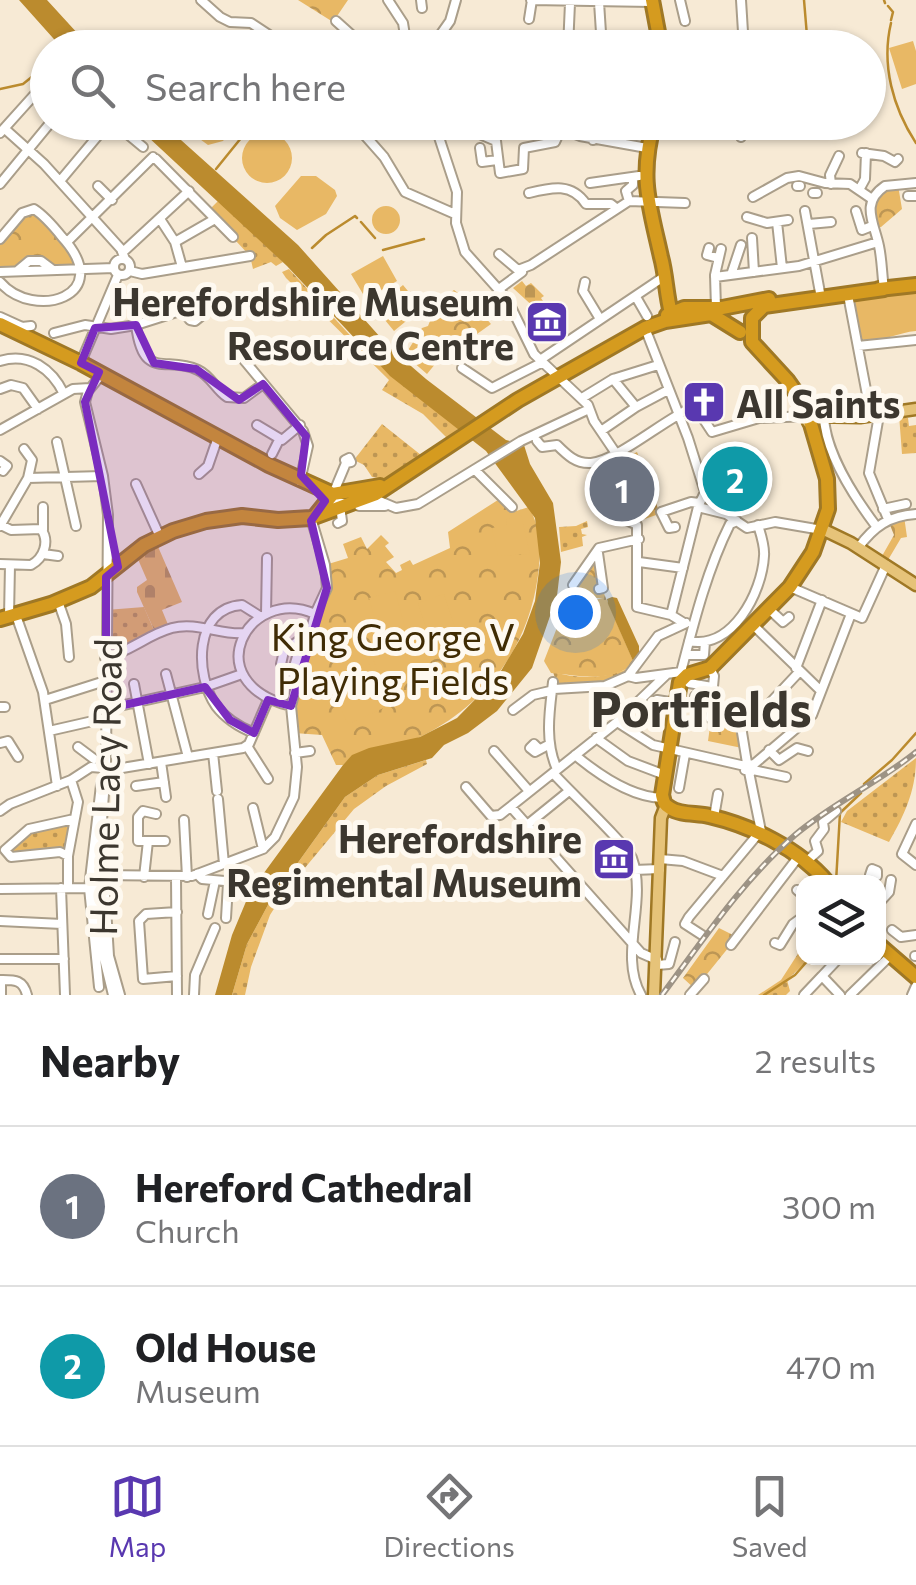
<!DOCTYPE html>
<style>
:root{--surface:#fff;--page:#f6f6f6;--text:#202124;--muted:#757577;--line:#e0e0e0;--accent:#5938b0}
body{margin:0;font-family:Commissioner,sans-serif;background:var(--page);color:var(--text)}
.controls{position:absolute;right:30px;bottom:30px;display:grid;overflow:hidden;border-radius:20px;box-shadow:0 2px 8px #0004}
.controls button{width:90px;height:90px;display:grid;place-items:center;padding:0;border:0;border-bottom:2px solid var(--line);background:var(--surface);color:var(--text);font:50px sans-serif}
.you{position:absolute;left:575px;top:612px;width:35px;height:35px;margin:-25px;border:8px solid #fff;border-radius:50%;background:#1a73e8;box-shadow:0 0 0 15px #1a73e833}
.badge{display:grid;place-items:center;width:65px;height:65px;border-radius:50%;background:var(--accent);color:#fff;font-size:32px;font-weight:700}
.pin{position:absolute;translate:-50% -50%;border:5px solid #fff;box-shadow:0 2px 10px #0006}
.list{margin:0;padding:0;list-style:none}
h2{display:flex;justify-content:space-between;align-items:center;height:130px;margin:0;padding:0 40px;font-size:42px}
h2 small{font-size:32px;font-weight:400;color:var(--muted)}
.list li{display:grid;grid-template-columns:65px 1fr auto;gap:30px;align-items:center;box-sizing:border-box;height:160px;padding:0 40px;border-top:2px solid var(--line)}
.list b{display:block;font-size:38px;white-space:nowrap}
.list p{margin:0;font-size:32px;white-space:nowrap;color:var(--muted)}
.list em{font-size:32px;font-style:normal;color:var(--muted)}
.icon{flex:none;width:55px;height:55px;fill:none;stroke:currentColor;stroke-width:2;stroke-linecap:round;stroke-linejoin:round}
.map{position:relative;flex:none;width:916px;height:995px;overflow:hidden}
.search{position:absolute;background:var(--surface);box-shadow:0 2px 8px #0004;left:30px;right:30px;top:30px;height:110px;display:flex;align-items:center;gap:25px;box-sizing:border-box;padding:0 35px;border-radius:55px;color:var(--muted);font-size:38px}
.sheet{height:450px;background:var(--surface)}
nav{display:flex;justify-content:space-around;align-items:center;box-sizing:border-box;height:140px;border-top:2px solid var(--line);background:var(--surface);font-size:28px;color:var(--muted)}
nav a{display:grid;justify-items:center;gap:5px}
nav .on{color:var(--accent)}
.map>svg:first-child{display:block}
</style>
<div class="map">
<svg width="916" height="995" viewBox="0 0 916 995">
<defs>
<pattern id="grass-dots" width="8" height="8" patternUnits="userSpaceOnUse" patternTransform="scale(2.5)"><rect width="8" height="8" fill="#e8b865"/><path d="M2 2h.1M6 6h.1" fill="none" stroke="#bd9654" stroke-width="1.8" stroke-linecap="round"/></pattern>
<pattern id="cemetery-stones" width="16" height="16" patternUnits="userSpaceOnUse" patternTransform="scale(2.5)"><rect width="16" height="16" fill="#e8b865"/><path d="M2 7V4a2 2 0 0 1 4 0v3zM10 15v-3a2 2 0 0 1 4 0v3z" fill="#bd9654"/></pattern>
<pattern id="park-crowns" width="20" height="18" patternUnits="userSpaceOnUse" patternTransform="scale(2.5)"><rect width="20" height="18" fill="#e8b865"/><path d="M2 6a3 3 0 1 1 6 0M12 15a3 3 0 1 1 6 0" fill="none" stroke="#bd9654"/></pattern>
</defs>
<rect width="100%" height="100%" fill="#f7ead5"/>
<!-- grass -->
<path fill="url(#grass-dots)" d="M219,200L283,262L276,266L271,262L253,269L250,256L208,211Z
M289,269L371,358L459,428L447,438L423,414L382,390L389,380L286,278L282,272Z
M903,414L904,418H908L909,426L916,425V453L902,454L899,415Z
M382,424L421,455L384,479L372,477L364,465L354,460Z
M587,521L588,527L581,529L582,534L587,535L582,537L583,546L561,552L559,527L576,526Z
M144,607L156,635L105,658L106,610Z
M627,669V672L604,683L558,687L553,672C578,679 603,679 627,669Z
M916,758C916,790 905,814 889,842L841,822L847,811Z
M426,760L427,764L386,786L354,809L284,893L270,915L251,967L245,995H232L247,944L269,903L345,797L378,775Z
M67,824L70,829L66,852L12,854L9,848L30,830Z
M803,946L804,958H810L787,980L790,991L786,995H758L781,980Z"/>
<!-- cemetery -->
<path fill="url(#cemetery-stones)" d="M522,281L526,286L531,283L544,296L541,298L545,304L537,310L513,288Z
M904,516L907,537L901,538L888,560L882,556L894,535L888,520Z
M156,542L182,602L162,610L169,627L155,632L137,592V587L147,580L137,557Z"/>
<!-- park -->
<path fill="url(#park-crowns)" d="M298,0H348L333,22Z
M898,185L902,209L881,227H876L872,212L878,195Z
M39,211L81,269L0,272V240L22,213Z
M454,290L474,305L491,324L470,339L461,349L450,339L436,351V363L427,374L405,355L422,328L428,326L438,301Z
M628,449L631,455L637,452L659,511V514L639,521L640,531L618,508L624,506L627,513L631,512L629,504L634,502L628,493L632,490L630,483L624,484L623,480L627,476L622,477L614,456Z
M501,498L513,512L529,507C541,529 541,551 538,575C529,647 485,705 422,736C395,749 366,741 343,765H336L322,735L294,733V708L317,622L326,597L325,565L348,558L343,544L361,537L367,549L381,535L389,543L385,546L394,557L386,562L396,573L402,570L400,565L410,560L413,565L450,548L448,532Z
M595,557L602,589L634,663C611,684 577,675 551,673L544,661L565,607L603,598L571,599L573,585Z
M712,712L738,715L742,748L708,741Z
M719,928L737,937L695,989L683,978Z"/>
<!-- pitch -->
<path fill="#e8b865" d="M913,41L916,51V84L902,89L889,48Z
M178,123H231L229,133L223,141L208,145Z
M242 158a25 25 0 1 1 50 0a25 25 0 1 1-50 0Z
M301,176H316L335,190L337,196L326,214L297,230L280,218L275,206Z
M372 220a14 14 0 1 1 28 0a14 14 0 1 1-28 0Z
M383,256L397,281L366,299L351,274Z
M403,285L422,308L394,331L375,308Z
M916,289V331C894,333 881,344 859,339L852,300L856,296Z
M521,515L530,554L498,556L492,528L507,525L506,519Z
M395,591L407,635L381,642L369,598Z
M444,594L457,633L431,642L418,603Z
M354,632L373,673L348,684L330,643Z
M405,650L411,669L379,678L373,658Z
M377,682L388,706L348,724L337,700Z"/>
<!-- water -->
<path fill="#bb8b2e" d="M19,0H47L90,47H61Z
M133,123H162L298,245L389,347L426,379L506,440L524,445L530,464L553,503L561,562L557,596L532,668L497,711L468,733L444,745L432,758L378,775L345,797L269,903L247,944L232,995H215L232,935L250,892L343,765L352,755L369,748L420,737L457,718L498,676L523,634L535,601L540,563L535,518L486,451L390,376L287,266Z
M612,597L617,598L639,646V653L633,661L608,604L607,599Z"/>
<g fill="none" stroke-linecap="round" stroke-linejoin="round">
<!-- stream -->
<path stroke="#bb8b2e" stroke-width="2.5" d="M804,0L808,48
M884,0L885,3
M888,6L893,12L891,20
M891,23C881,65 893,108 916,143
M0,89L23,84L48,64
M216,169L254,122
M361,222L375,238
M312,248L326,235L355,216L357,218
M383,250L424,239
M864,784L892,760L916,733
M836,882L840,813L861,793
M764,995L795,975L810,958"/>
<!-- minor casing -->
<g stroke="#aa9e8a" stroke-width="12">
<path id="minor" d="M201,0L220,17L230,22L251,23L289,48
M388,0L403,23L407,48
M421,0L422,8
M531,0L652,2
M680,0L685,21
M741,0L744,48
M599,2L602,48
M529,19L532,0
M336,21L366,48
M439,37L483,48
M814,44L815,48
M661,46L712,48
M431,48L450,21L456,0
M568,48L570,3
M113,122L143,147
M353,122L384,157L405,192L455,214
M434,122L457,192L456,223L465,252L507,299L534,354L588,405L594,421L615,452
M544,122L580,136L647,148
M5,129L44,164L121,249L125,259
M468,129L496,141L500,173L523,169L524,148L555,142L564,122
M707,129L709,122
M406,131L435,125
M0,133L36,93L48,87
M741,137L743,122
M593,140L594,122
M480,148L482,162L497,160
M862,153L884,156L895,162L898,159
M156,159L233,237
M60,181L101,132
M590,183L639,176
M0,184L51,122
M831,184L830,175L839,156
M98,186L112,200
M797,186H800
M859,190L865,179L866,153
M529,193C553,187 572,183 586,204H611L616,208
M813,193H817
M908,196H915
M753,197L787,178L799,176L825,183L850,184L872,199
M629,201L626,191L633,185V177
M805,211L821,298
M856,211L862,230L872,226
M747,217L767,223L788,220
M160,219L175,242L182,267
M777,222L782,268
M809,224L831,222
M752,238L754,272
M0,239L22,213L34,209C45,216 54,227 62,237C117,297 33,321 0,282
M67,242L153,157
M175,242L215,219
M709,248L707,255L718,258
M123,252L189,191
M499,254L518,270L531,265L629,201L685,203
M114 267a8 8 0 1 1 16 0a8 8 0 1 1-16 0Z
M17,271L29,261H41L53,270
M130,271L142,274L250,256
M0,272L114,268
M731,275L741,245
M715,277L799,266L878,242
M585,282L583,291L600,319
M499,289L522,272
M884,289C882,275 882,260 879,246C874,222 860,203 885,186L916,183
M848,295L871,416
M636,297L647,316
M716,308L715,275L721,249
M0,317L22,327L31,326
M136,325C143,382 166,355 198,370C211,376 216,390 227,397L244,398L263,384
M645,328L688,438L705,492L698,507L671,615
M54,333L85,325L111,329L136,325L183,310L190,320L195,321L205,313
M858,346L916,340
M239,354L303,431L308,446L300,481
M540,360L665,276
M0,361C29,352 52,369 64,394
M81,362L118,275
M462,368L492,388L543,362
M102,374L88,391L85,402L103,476L108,515L106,767L97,888L101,946L113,995
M613,379L636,407
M0,389L11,385L23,388L38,409
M582,398L613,379L658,365
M879,415L869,473L888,519
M824,416C825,452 855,498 876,526
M257,425L282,440L300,425
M0,430L73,389L90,388
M601,431L636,407L668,390
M537,441L542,447L557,445C567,455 576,464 591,463C617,461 666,418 695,406L712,432L759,418L809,416
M57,442L76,526
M272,454L279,440
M0,461L7,466L3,471
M475,470L512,507
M199,474L208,466L218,437
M28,478L103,476
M136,484L160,537
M370,497L396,508L418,504L521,441L587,410
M346,504L335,501L333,494L346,463L351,462L349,458L345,460L346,463
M359,506H385
M698,507L726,514L747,528L775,522L816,529
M883,509L906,504
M620,517L637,525V607L671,615L684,623
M338,523L342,521L340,506
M0,526L28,478L32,460L24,449
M675,527L669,528L661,512L691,502L699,503
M43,530V507
M858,548C874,526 889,516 916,514
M598,553L603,588L599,589
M43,554L58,556
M639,562L683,568
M0,564L31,565C44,558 50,541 41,529L11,530L1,525
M573,585L599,548L639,539
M790,587L862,618L886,565
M58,601L66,624L69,657
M769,609L783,622L789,617
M266,614L267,558
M9,616L10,565
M18,621L43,692L57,786
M753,625L821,691
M302,640L293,670L287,671L281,664L284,651L307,635L310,636
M689,641C732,650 762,593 764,556C765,546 761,535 758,525
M686,655H704L705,642
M105,658C129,652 149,634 172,628C197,621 222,636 245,633
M710,668L714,676L710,718
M796,668L822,600
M166,674L188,757
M628,676L658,636L686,623
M684,677L681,672C694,622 707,570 730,524L737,521
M553,682C550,708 544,741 557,769
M689,683L712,687
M134,684L149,764
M554,689L605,686L628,676L636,678L681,672
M695,696L710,699
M45,700L105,681
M657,700L676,703
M771,702L800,671
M291,706C195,683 248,584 315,614
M0,707H5
M738,708L747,763L753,765L752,771L745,770L747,763
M106,709L205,687L242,674
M513,710L533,695L550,691
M617,722L653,745L745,766
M49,731L106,718
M254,733C239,727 226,719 216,706C195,676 193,608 242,605L261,617
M596,738L628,761L665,775
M0,743L8,741L18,757
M247,746L268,779
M78,747L94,759
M538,748L534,744L530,748L535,752L550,744
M769,750L779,760L797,748L808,751
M494,751L529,791
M213,753L217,791
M295,753L310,751
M575,755C599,775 631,797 662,798
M161,762L166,797
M753,765L812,715L851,614
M753,770L786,777
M749,772L762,836
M553,773C567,789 627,845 632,858C648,902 618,954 641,995
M136,786L164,782
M466,787L491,816L500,815L617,722L666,675
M679,788L685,754
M218,799L224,864
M511,807L641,953L657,960
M253,808L263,849
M0,811L10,804L71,780L91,767L116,769L243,748L249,744L268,700
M714,817L718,794
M184,820L187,877
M916,824L902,854L916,865
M527,825L569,791
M148,841H165
M68,856L60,852L11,857L5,850L29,829L74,819
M660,859L683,861L723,876
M807,861L818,851L815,841L824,829L823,822L836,811
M872,869L877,871V876L870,875Z
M634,870L660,869
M197,874L202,879L236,882
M98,875L192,876L263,849L275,837L294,797L297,767L291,706L315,614L327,588L325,565L311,518
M104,876L109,956L120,995
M144,877L148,841H138V817L143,811L156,814
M176,877L177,995
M61,888L65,995
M68,888V856L78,802L71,780
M0,889L93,888
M797,890L804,896
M878,904L889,892L891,880
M177,912L146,914L139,921L143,979L177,976
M208,914L215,881
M226,918L228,884
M0,921L62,924
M892,930L901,937L916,935
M702,935L685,924L689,917L758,834
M775,943L780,945L793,924L804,916
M731,945L799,856
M915,956H916
M0,959H64
M657,965L669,964L675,942
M822,976L839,958
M0,980C14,980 23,979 27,995
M1,980V995
M99,987L89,888L101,785
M194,995L195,975L215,928
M690,995L704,979
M804,995L822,976L840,995
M850,995L891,955
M912,995L916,986"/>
</g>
<!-- major casing -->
<g stroke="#9f7825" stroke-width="15">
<path id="major" d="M808,422L809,416L860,417L916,409
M822,529L851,543L916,585
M654,995L661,818L666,805"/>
</g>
<!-- highway casing -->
<g stroke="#9f7825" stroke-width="18">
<path id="highway" d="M652,0L661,48
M654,122C639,178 649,203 661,257C666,275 666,294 671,313
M879,289L916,285
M667,315L684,308H722L769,299
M0,324L81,363L269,465L333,494
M316,515L333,494L380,486
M0,619L51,604L91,587L144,545L173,531L206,521L242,516L278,520L311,518L376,494L518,400L645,328L665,321L711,314L740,332
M827,882C799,849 752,826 709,816C698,813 680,815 670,808C663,804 664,802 662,795L680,682L687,675L710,668L790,587L813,552L828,509L827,479L806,407L787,380L752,342V318L764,306L884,289
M878,944L916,977"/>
</g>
<!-- minor -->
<use href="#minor" stroke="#fff" stroke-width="8"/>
<!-- major -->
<use href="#major" stroke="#e6c379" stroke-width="10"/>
<!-- highway -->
<use href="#highway" stroke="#d59b1f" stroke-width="12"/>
<!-- rail casing -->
<g stroke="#9d9385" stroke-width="6">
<path id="rail" d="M662,995C703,940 743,880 795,835C833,803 878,783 916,752"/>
</g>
<!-- rail -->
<use href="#rail" stroke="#fef9f0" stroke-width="2.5" stroke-dasharray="8" stroke-linecap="butt"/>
</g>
<!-- marked area -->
<path fill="#7b2cbf" fill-opacity="0.2" stroke="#7b2cbf" stroke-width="8" stroke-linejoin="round" d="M136,325L154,363L196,369L239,400L263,384L306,436L301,475L325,501L311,521L327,588L291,706L268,700L254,733L230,720L205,687L106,709V577L118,567L85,402L99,372L81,363L95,328Z"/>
<!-- icons -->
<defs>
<g id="museum-square" transform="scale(2.25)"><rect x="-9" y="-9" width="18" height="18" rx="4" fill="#5938b0" stroke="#fef9f0"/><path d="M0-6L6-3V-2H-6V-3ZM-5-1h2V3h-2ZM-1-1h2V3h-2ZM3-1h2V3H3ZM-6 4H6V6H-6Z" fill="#fff"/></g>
<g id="church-square" transform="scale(2.25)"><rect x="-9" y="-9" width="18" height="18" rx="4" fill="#5938b0" stroke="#fef9f0"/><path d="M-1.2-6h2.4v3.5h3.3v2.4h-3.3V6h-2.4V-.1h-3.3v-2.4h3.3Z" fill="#fff"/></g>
</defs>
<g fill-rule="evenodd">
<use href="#museum-square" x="547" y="322"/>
<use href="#church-square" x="704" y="402"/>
<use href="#museum-square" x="614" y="859"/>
</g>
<g text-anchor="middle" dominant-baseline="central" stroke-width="10" stroke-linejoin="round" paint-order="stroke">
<!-- poi labels -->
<g font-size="38" font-weight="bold" fill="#3c372f" stroke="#fef9f0" text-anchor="end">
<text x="514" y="300">Herefordshire Museum<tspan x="514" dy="44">Resource Centre</tspan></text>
<text x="736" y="402" text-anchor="start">All Saints</text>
<text x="582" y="837">Herefordshire<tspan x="582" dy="44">Regimental Museum</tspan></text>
</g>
<!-- park labels -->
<g font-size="38" fill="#402c04" stroke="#fef9f0">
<text x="393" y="635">King George V<tspan x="393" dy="44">Playing Fields</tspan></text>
</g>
<!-- street labels -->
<g font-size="38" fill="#3c372f" stroke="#fef9f0">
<text transform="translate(104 787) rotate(-89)">Holme Lacy Road</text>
</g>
<!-- district labels -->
<g font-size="48" font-weight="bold" fill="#3c372f" stroke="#fef9f0">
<text x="701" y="707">Portfields</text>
</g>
</g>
</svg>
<div class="controls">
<button><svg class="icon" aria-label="layers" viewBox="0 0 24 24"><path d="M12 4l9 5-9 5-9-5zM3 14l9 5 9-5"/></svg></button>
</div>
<div class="you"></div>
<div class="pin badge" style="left:622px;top:489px;background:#6b7280">1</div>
<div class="pin badge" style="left:735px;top:479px;background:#0f9aa8">2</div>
<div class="search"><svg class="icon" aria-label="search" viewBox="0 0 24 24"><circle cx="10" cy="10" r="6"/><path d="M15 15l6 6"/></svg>Search here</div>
</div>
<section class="sheet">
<h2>Nearby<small>2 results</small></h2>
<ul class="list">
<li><span class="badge" style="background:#6b7280">1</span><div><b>Hereford Cathedral</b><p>Church</p></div><em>300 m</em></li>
<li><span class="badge" style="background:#0f9aa8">2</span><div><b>Old House</b><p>Museum</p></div><em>470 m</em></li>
</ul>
</section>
<nav>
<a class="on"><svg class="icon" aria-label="map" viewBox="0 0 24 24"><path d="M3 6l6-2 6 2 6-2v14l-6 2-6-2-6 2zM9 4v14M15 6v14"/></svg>Map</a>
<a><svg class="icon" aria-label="directions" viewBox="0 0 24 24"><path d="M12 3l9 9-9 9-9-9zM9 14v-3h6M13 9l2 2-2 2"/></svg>Directions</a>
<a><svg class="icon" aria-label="saved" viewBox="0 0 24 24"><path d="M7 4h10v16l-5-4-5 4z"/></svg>Saved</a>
</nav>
